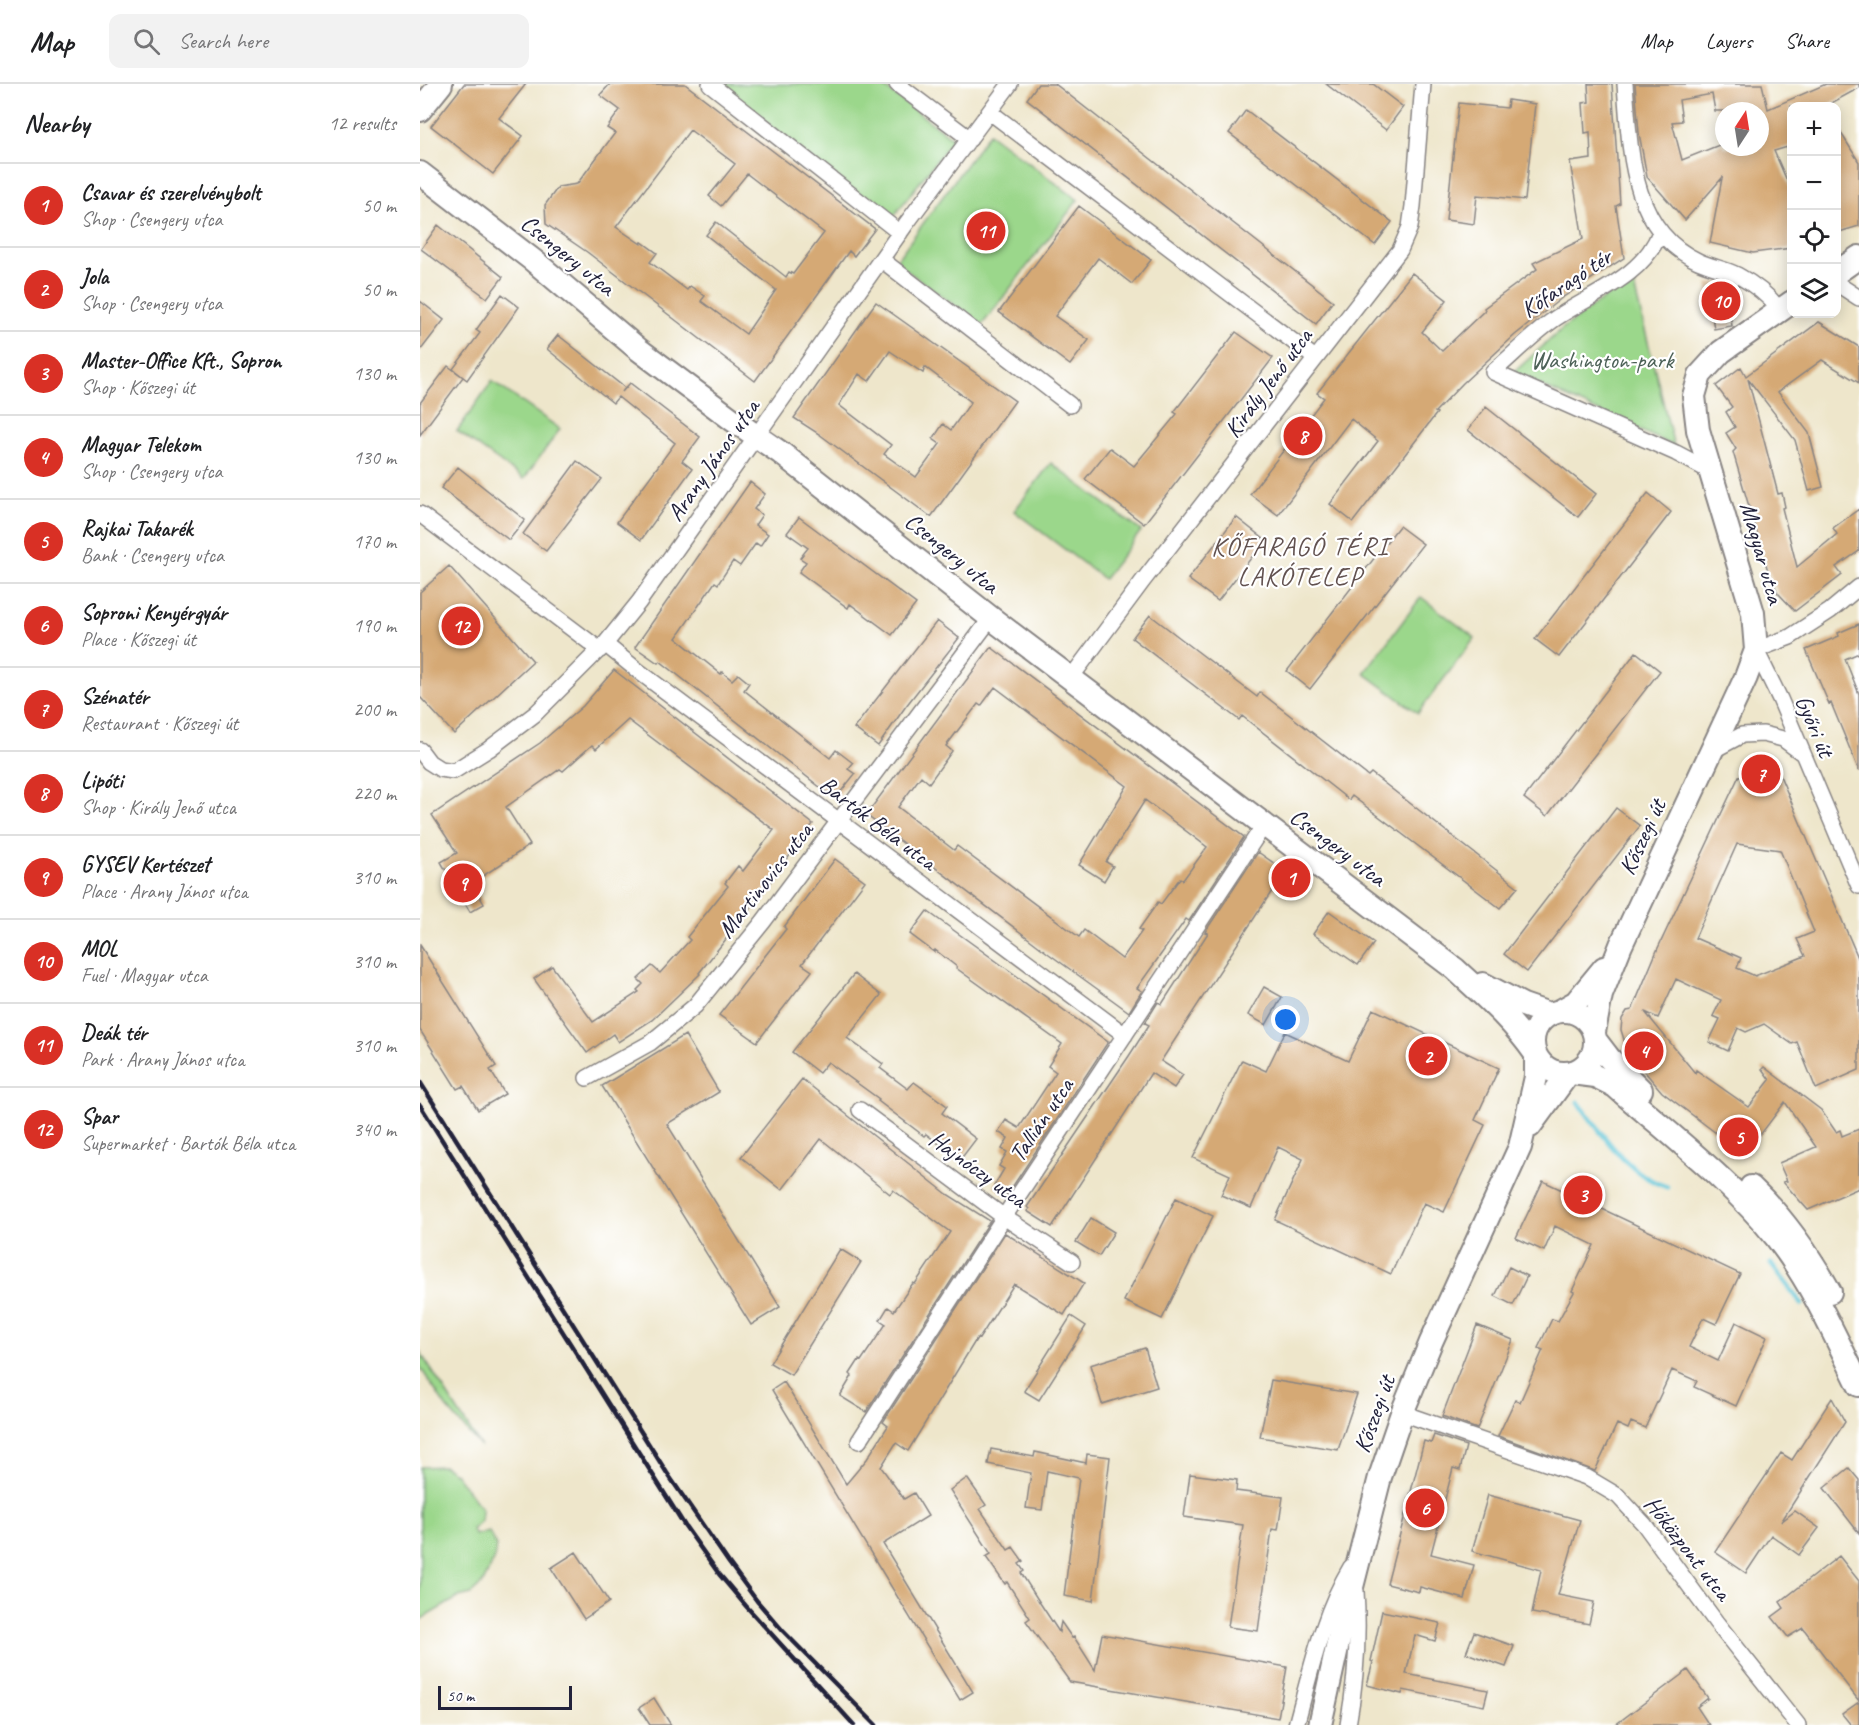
<!DOCTYPE html>
<meta charset="utf-8">
<style>
:root{--surface:#fff;--page:#f2f2f2;--text:#202124;--muted:#757577;--line:#e0e0e0;--accent:#d93025}
body{margin:0;font-family:Caveat,sans-serif;background:var(--page);color:var(--text)}
.controls{position:absolute;right:18px;top:18px;display:grid;overflow:hidden;border-radius:12px;box-shadow:0 3px 15px #0003}
.controls button{width:54px;height:54px;display:grid;place-items:center;padding:0;border:0;border-bottom:2px solid var(--line);background:var(--surface);color:var(--text);font:30px sans-serif}
.compass{position:absolute;left:1295px;top:18px;width:54px;height:54px;border-radius:50%;background:var(--surface);box-shadow:0 3px 15px #0003;rotate:12deg}
.scale{position:absolute;left:18px;bottom:15px;width:134px;box-sizing:border-box;padding-left:6px;border:3px solid #22223b;border-top:0;font-size:16px;line-height:21px;white-space:nowrap;color:#22223b;-webkit-text-stroke:4px #fff;paint-order:stroke}
.you{position:absolute;left:866px;top:936px;width:21px;height:21px;margin:-15px;border:4px solid #fff;border-radius:50%;background:#1a73e8;box-shadow:0 0 0 9px #1a73e833}
.badge{display:grid;place-items:center;width:39px;height:39px;border-radius:50%;background:var(--accent);color:#fff;font-size:20px;font-weight:700}
.pin{position:absolute;translate:-50% -50%;border:3px solid #fff;box-shadow:0 2px 6px #0006}
.list{margin:0;padding:0;list-style:none}
h2{display:flex;justify-content:space-between;align-items:center;height:78px;margin:0;padding:0 24px;font-size:26px}
h2 small{font-size:20px;font-weight:400;color:var(--muted)}
.list li{display:grid;grid-template-columns:39px 1fr auto;gap:18px;align-items:center;box-sizing:border-box;height:84px;padding:0 24px;border-top:2px solid var(--line)}
.list b{display:block;font-size:22px;white-space:nowrap}
.list p{margin:0;font-size:20px;white-space:nowrap;color:var(--muted)}
.list em{font-size:20px;font-style:normal;color:var(--muted)}
.icon{flex:none;width:33px;height:33px;fill:none;stroke:currentColor;stroke-width:2;stroke-linecap:round;stroke-linejoin:round}
.map{position:relative;flex:none;width:1439px;height:1641px;overflow:hidden}
header{display:flex;align-items:center;gap:36px;box-sizing:border-box;height:84px;padding:0 30px;background:var(--surface);border-bottom:2px solid var(--line)}
header strong{font-size:28px}
nav{display:flex;gap:33px;margin-inline-start:auto;font-size:21px}
.search{width:420px;height:54px;background:var(--page);display:flex;align-items:center;gap:15px;box-sizing:border-box;padding:0 21px;border-radius:12px;color:var(--muted);font-size:22px}
main{display:flex}
aside{flex:1;background:var(--surface)}
.map>svg:first-child{display:block}
</style>
<header>
<strong>Map</strong>
<div class="search"><svg class="icon" aria-label="search" viewBox="0 0 24 24"><circle cx="10" cy="10" r="6"/><path d="M15 15l6 6"/></svg>Search here</div>
<nav><a>Map</a><a>Layers</a><a>Share</a></nav>
</header>
<main>
<aside>
<h2>Nearby<small>12 results</small></h2>
<ul class="list">
<li><span class="badge">1</span><div><b>Csavar és szerelvénybolt</b><p>Shop · Csengery utca</p></div><em>50 m</em></li>
<li><span class="badge">2</span><div><b>Jola</b><p>Shop · Csengery utca</p></div><em>50 m</em></li>
<li><span class="badge">3</span><div><b>Master-Office Kft., Sopron</b><p>Shop · Kőszegi út</p></div><em>130 m</em></li>
<li><span class="badge">4</span><div><b>Magyar Telekom</b><p>Shop · Csengery utca</p></div><em>130 m</em></li>
<li><span class="badge">5</span><div><b>Rajkai Takarék</b><p>Bank · Csengery utca</p></div><em>170 m</em></li>
<li><span class="badge">6</span><div><b>Soproni Kenyérgyár</b><p>Place · Kőszegi út</p></div><em>190 m</em></li>
<li><span class="badge">7</span><div><b>Szénatér</b><p>Restaurant · Kőszegi út</p></div><em>200 m</em></li>
<li><span class="badge">8</span><div><b>Lipóti</b><p>Shop · Király Jenő utca</p></div><em>220 m</em></li>
<li><span class="badge">9</span><div><b>GYSEV Kertészet</b><p>Place · Arany János utca</p></div><em>310 m</em></li>
<li><span class="badge">10</span><div><b>MOL</b><p>Fuel · Magyar utca</p></div><em>310 m</em></li>
<li><span class="badge">11</span><div><b>Deák tér</b><p>Park · Arany János utca</p></div><em>310 m</em></li>
<li><span class="badge">12</span><div><b>Spar</b><p>Supermarket · Bartók Béla utca</p></div><em>340 m</em></li>
</ul>
</aside>
<div class="map">
<svg width="1439" height="1641" viewBox="0 0 1439 1641">
<rect width="100%" height="100%" fill="#fff"/>
<filter id="ink" filterUnits="userSpaceOnUse"><feTurbulence type="fractalNoise" baseFrequency=".0167" numOctaves="2"/><feDisplacementMap in="SourceGraphic" scale="12" xChannelSelector="R" yChannelSelector="G"/><feConvolveMatrix kernelMatrix="1 2 1 2 8 2 1 2 1" color-interpolation-filters="sRGB"/></filter>
<filter id="wash" filterUnits="userSpaceOnUse"><feTurbulence type="fractalNoise" baseFrequency=".008" numOctaves="4" result="noise"/><feDisplacementMap in="SourceGraphic" scale="24" xChannelSelector="R" yChannelSelector="G"/><feGaussianBlur stdDeviation="1.35" result="paint"/><feColorMatrix in="noise" values="0 0 0 0 0 0 0 0 0 0 0 0 0 0 0 0 0 1.4 0 .05"/><feComposite in="paint" operator="in"/></filter>
<g filter="url(#wash)">
<rect width="100%" height="100%" fill="#eee6cb"/>
<!-- green -->
<path fill="#9bd78b" stroke="#5e7c63" stroke-width="1.5" d="M296,0H460L533,55L470,137Z
M569,49L658,116L562,241L475,178Z
M1212,194L1254,362L1093,289L1143,244Z
M72,297L140,345L104,395L37,347Z
M631,379L721,447L684,495L594,427Z
M1001,513L1055,554L998,629L944,589Z
M0,1268L61,1363L26,1323L0,1283Z
M24,1382L35,1389L62,1425L61,1437L52,1445L54,1451L69,1448L76,1462L75,1473L63,1499L51,1510L39,1513L0,1536V1383Z"/>
<g fill="none" stroke-linecap="round" stroke-linejoin="round">
<!-- stream -->
<path stroke="#58c2d4" stroke-width="5" d="M1158,1018C1183,1050 1207,1091 1247,1103
M1351,1180L1382,1220"/>
</g>
<g id="blocks">
<!-- building -->
<path fill="#d5a974" fill-rule="evenodd" d="M44,0H106L79,34L103,52L73,90L11,42Z
M190,0H265L455,145L434,172L429,167L335,297L167,168L126,140L125,121L138,103L157,100L195,49L187,44L200,26L180,11ZM270,46L315,80L289,112L301,122L327,90L404,149L373,190L369,188L366,193L296,138L286,151L356,206L326,250L281,217L285,212L270,202L267,206L230,178L237,169L222,158L221,160L196,143Z
M618,0H635L913,217L896,240L607,15Z
M906,0H953L983,23L966,46Z
M1168,0H1192L1200,120L1196,122L1204,174L1143,213L1095,251L1043,299L1015,328L1017,329L933,438L910,420L958,357L931,335L858,431L830,410L904,314L897,309L992,189L1027,216L1002,248L1022,267L1065,226L1064,224L1117,185L1113,179L1163,155L1150,78L1171,75L1170,48L1165,49L1163,19L1169,18Z
M1215,0H1342L1348,25L1406,0H1439V4L1406,22H1371V62L1354,67L1371,106V164L1333,169L1290,159L1302,94L1265,136L1227,93L1219,49ZM1292,10L1295,27H1343L1340,28V63H1304V59L1262,76L1252,38L1262,37L1259,16Z
M1088,16L1115,20L1105,116L1057,111L1054,140L1026,136L1039,19L1087,24Z
M826,26L972,138L955,161L809,49Z
M1416,41L1439,78V142L1416,149Z
M659,122L731,176L712,200L678,174L635,232L669,256L650,281L579,228Z
M18,141L83,193L67,214L1,165Z
M1304,197L1305,206L1311,204L1316,228L1310,229L1312,242L1294,245L1287,200Z
M82,210L99,223L47,296L33,285L60,249L56,246Z
M0,217L24,236L0,267Z
M456,218L595,317L511,433L399,350L374,334ZM470,267L503,289L505,283L551,318L531,346L523,340L513,355L520,360L496,393L464,370L471,361L419,321L439,290L449,297Z
M1399,238L1439,263V299L1402,276L1358,308L1389,349L1403,403L1389,407L1375,356L1328,295L1358,410L1362,409L1365,423L1362,424L1377,483L1417,450L1413,444L1439,425V467L1416,483L1422,491L1375,527L1358,509L1348,487L1313,368L1316,365L1306,349L1315,343L1306,328L1312,323L1296,302L1321,283L1326,292Z
M816,248L853,274L724,440L665,395L690,364L714,382L757,330L754,328Z
M138,251L205,304L202,308L210,299L280,353L262,377L272,385L221,456L197,438L255,359L198,313L193,319L127,265Z
M28,282L43,293L0,351V319Z
M1066,323L1176,410L1158,433L1048,346Z
M157,377L182,395L126,467L103,450Z
M38,383L105,436L89,456L21,404Z
M330,398L345,410L334,425L342,431L335,441L348,450L340,462L336,459L320,482L313,477L298,500L295,498L256,554L301,590L302,588L312,596L318,590L329,599L324,606L410,674L416,666L433,679L428,685L435,690L415,715L240,577L238,579L215,563Z
M1228,409L1251,428L1139,573L1115,555Z
M379,433L496,520L472,551L430,520L428,524L379,488L386,478L380,474L388,464L367,449Z
M816,433L845,456L798,517L768,495Z
M979,442L1003,460L890,605L867,587Z
M29,482L113,577L34,650L0,613V508Z
M730,531L837,613L840,608L948,692L951,689L1098,803L1080,824L932,712L929,716L822,632L819,636L712,554Z
M517,537L539,554L486,622L458,662L434,644Z
M1439,540V569L1425,575L1439,610V687L1411,619L1409,620L1386,566L1419,552L1418,549Z
M571,563L824,753L769,837L766,835L717,904L722,907L709,928L629,870L446,731ZM575,603L707,702L659,781L684,797L693,782L686,778L725,716L787,763L763,796L760,794L741,820L738,818L719,845L722,847L702,875L664,846L659,853L537,762L534,766L478,723L501,692L509,699L532,667L526,662L558,620L561,622Z
M1216,568L1240,587L1127,732L1104,714Z
M194,586L393,740L334,820L279,889L280,890L232,936L198,958L193,950L167,969L114,895L132,882L173,938L219,908L217,906L223,900L218,895L232,882L240,889L270,856L267,853L308,802L305,799L318,782L323,787L354,746L208,636L176,665L172,661L143,687L140,685L86,723L110,761L52,799L64,820L50,828L21,778L37,769L12,731L120,659L163,622Z
M1358,687L1439,876V986L1396,1005L1377,958L1372,960L1344,940L1326,948L1318,944L1308,967L1289,958L1300,935L1293,932L1301,916L1256,895L1238,934L1225,928L1275,989L1276,986L1329,1023L1350,996L1342,985L1344,983L1401,1026L1416,1048L1420,1046L1422,1052L1439,1045V1104L1388,1126L1363,1098L1367,1097L1359,1079L1396,1063L1365,1018L1325,1071L1242,1008L1213,974L1206,962L1201,946L1202,935L1207,927L1212,926L1238,864L1319,692ZM1317,760L1360,766L1394,848L1377,855L1385,872L1335,892L1317,884L1321,874L1275,854Z
M1196,724L1220,742L1107,888L1084,870Z
M838,768L865,787L741,977L763,991L754,1004L731,989L632,1143L607,1127L609,1125L607,1123L709,972L729,941L725,939L738,918L742,920L788,849L785,848Z
M415,775L445,797L382,880L392,887L337,958L299,931L366,845L364,843Z
M507,827L688,958L587,1111L574,1102L584,1085L579,1082L587,1068L582,1065L588,1054L578,1048L586,1036L599,1044L636,988L628,982L642,960L536,884L537,883L515,866L514,868L490,850Z
M909,827L954,859L938,881L893,850Z
M0,861L76,982L70,986L85,1010L58,1026L43,1002L37,1005L0,946Z
M434,890L461,911L427,954L463,980L460,984L488,1005L494,998L527,1022L522,1029L556,1055L540,1076L506,1050L504,1052L458,1017L459,1015L408,978L399,989L372,968Z
M844,903L862,913L846,941L828,931Z
M953,925L1079,984L1055,1036L1065,1041L1024,1128L1004,1119L971,1190L855,1136L883,1075L858,1063L831,1124L801,1111L810,1091L773,1074L822,976L846,987L865,948L928,977Z
M265,951L299,1008L247,1040L360,1223L331,1241L182,1002Z
M382,995L527,1110L570,1137L446,1328L420,1312L432,1292L430,1290L439,1276L441,1277L466,1240L460,1236L468,1223L474,1227L493,1199L495,1200L530,1148L473,1106L470,1110L401,1055L362,1106L321,1073Z
M1123,1097L1320,1190L1296,1240L1283,1234L1269,1263L1298,1277L1316,1238L1347,1253L1316,1322L1274,1303L1277,1297L1252,1286L1225,1344L1211,1338L1208,1345L1197,1340L1175,1387L1078,1352L1095,1316L1100,1318L1123,1266L1118,1264L1132,1235L1138,1237L1154,1208L1152,1207L1174,1161L1135,1142L1124,1167L1096,1154Z
M756,1114L793,1132L742,1235L704,1217Z
M671,1134L694,1148L679,1172L656,1158Z
M585,1149L664,1199L644,1231L594,1200L559,1255L557,1254L488,1367L476,1359L461,1383L484,1415L494,1409L508,1432L463,1460L553,1608L540,1616L352,1306L364,1298L426,1400L447,1375L468,1342L463,1338Z
M420,1165L441,1178L371,1291L350,1279Z
M1089,1183L1107,1192L1093,1221L1075,1212Z
M651,1232L666,1242L619,1316L604,1307Z
M1057,1241L1093,1256L1057,1345L1022,1332Z
M725,1264L737,1303L682,1320L670,1281Z
M851,1296L937,1310L918,1366L840,1353Z
M1412,1314L1425,1338L1361,1438L1375,1427L1399,1444L1379,1471L1351,1451L1326,1489L1295,1468L1361,1369L1372,1376Z
M1014,1351L1046,1362L1040,1386L1033,1384L1011,1470L1054,1481L1045,1515L1000,1503L999,1508L967,1500L1004,1357L1011,1359Z
M571,1365L614,1373L615,1368L666,1379L667,1370L690,1373L673,1517L644,1512L659,1394L627,1387L622,1426L606,1424L611,1389L568,1380Z
M1429,1384L1439,1396V1449L1404,1404Z
M770,1390L817,1396L816,1407L863,1413L858,1446L852,1445L838,1547L808,1543L823,1441L764,1433Z
M547,1394L566,1421L560,1425L588,1466L593,1463L603,1477L599,1480L604,1487L601,1489L620,1519L639,1548L641,1538L652,1554L654,1553L675,1586L682,1550L867,1583L858,1634L650,1598L606,1537L610,1534L587,1498L585,1500L566,1473L571,1470L530,1406Z
M1068,1411L1160,1436L1138,1511L1174,1518L1169,1540L1112,1529L1121,1486L1052,1467Z
M156,1468L189,1518L164,1535L131,1484Z
M1419,1472L1439,1497V1617L1383,1544L1368,1553L1352,1533L1364,1524L1360,1518Z
M962,1527L1020,1539L1015,1557L995,1551L986,1590L1068,1606L1064,1622L983,1606L982,1610L947,1601L953,1578L951,1577Z
M1054,1548L1094,1562L1086,1583L1046,1569Z
M1268,1586L1288,1614L1277,1623L1289,1641H1195Z
M234,1614L251,1641H230L219,1624Z
M1439,1618V1641H1431L1422,1630Z"/>
</g>
</g>
<g filter="url(#ink)">
<use href="#blocks" fill-opacity="0" stroke="#888483" stroke-width="1.5"/>
<g fill="none" stroke-linecap="round" stroke-linejoin="round">
<!-- street casing -->
<g stroke="#888483" stroke-width="18">
<path id="street" d="M290,0L480,149
M477,0L550,55
M1205,0C1210,64 1210,146 1278,177C1291,183 1305,185 1317,191C1334,200 1348,211 1360,226
M570,28L895,274
M1240,148C1224,192 1174,209 1136,234C1114,249 1094,270 1073,288L1256,369L1290,387
M462,176L650,321
M1416,199L1439,214
M0,430L180,566
M1439,503L1410,527L1370,553L1336,566L1360,615L1439,802
M185,560L217,586L705,951
M650,595L722,498L980,166L990,143L993,122L1003,0
M0,666L9,678L20,685L34,687L69,665L115,630L185,560L219,518L486,140L590,0
M1292,667L1322,651L1343,650L1363,655L1382,669
M167,994L230,959L275,922L343,838L571,534
M440,1026L584,1133L652,1178
M982,1329L1166,1393L1198,1412L1224,1440L1296,1538L1378,1641
M439,1357L584,1133L844,741
M876,1641C891,1587 902,1531 931,1483
M928,1641C936,1597 939,1551 936,1507"/>
</g>
<!-- secondary casing -->
<g stroke="#888483" stroke-width="26">
<path id="secondary" d="M0,26L21,0
M0,89L114,177L218,265L313,336L361,369L571,534L1035,885C1064,912 1092,936 1115,969
M1416,189L1439,173
M1063,900L1103,921L1129,930
M1113 958a31 31 0 1 1 62 0a31 31 0 1 1-62 0Z
M1140,927L1156,918L1184,884
M1174,948L1181,911L1201,861L1326,593L1336,566L1333,529L1278,346L1274,312L1280,291L1301,268L1372,218
M1176,957L1189,974L1221,1006
M1152,989L1175,992L1195,1002C1250,1051 1310,1096 1356,1153C1391,1198 1414,1250 1439,1301
M1110,1042L1148,990
M1331,1103C1364,1134 1388,1169 1410,1208
M900,1641L920,1550L960,1393L982,1329L1011,1258L1100,1063L1116,993V973"/>
</g>
<!-- street -->
<use href="#street" stroke="#fff" stroke-width="15"/>
<!-- secondary -->
<use href="#secondary" stroke="#fff" stroke-width="22"/>
<!-- rail -->
<path stroke="#22223b" stroke-width="4.5" d="M0,998L247,1389L309,1479L337,1517L363,1547L456,1641
M0,1021L265,1442L299,1490L326,1522L434,1641"/>
</g>
</g>
<g text-anchor="middle" dominant-baseline="central" stroke-width="4.5" stroke-linejoin="round" paint-order="stroke">
<!-- street labels -->
<g font-size="24" fill="#22223b" stroke="#fff">
<text transform="translate(148 171) rotate(39)">Csengery utca</text>
<text transform="translate(1146 199) rotate(-34)">Kőfaragó tér</text>
<text transform="translate(848 299) rotate(-53)">Király Jenő utca</text>
<text transform="translate(293 376) rotate(-55)">Arany János utca</text>
<text transform="translate(532 469) rotate(39)">Csengery utca</text>
<text transform="translate(1342 469) rotate(74)">Magyar utca</text>
<text transform="translate(1395 642) rotate(67)">Győri út</text>
<text transform="translate(458 739) rotate(37)">Bartók Béla utca</text>
<text transform="translate(1222 753) rotate(-65)">Kőszegi út</text>
<text transform="translate(918 763) rotate(37)">Csengery utca</text>
<text transform="translate(345 796) rotate(-52)">Martinovics utca</text>
<text transform="translate(621 1036) rotate(-56)">Tallián utca</text>
<text transform="translate(558 1085) rotate(36)">Hajnóczy utca</text>
<text transform="translate(954 1330) rotate(-70)">Kőszegi út</text>
<text transform="translate(1268 1464) rotate(52)">Hőközpont utca</text>
</g>
<!-- park labels -->
<g font-size="24" fill="#4c6157" stroke="#fff">
<text x="1182" y="276">Washington-park</text>
</g>
<!-- neighbourhood labels -->
<g font-size="26" letter-spacing="1.5" fill="#61514f" stroke="#fff">
<text x="880" y="462">KŐFARAGÓ TÉRI<tspan x="880" dy="30">LAKÓTELEP</tspan></text>
</g>
</g>
</svg>
<div class="controls">
<button>+</button>
<button>−</button>
<button><svg class="icon" aria-label="locate" viewBox="0 0 24 24"><circle cx="12" cy="12" r="6"/><path d="M12 2v4M12 18v4M2 12h4M18 12h4"/></svg></button>
<button><svg class="icon" aria-label="layers" viewBox="0 0 24 24"><path d="M12 4l9 5-9 5-9-5zM3 14l9 5 9-5"/></svg></button>
</div>
<svg class="compass" viewBox="-18 -18 36 36"><path d="M0-13l5 13h-10z" fill="#e53935"/><path d="M0 13l5-13h-10z" fill="#757577"/></svg>
<div class="scale">50 m</div>
<div class="you"></div>
<div class="pin badge" style="left:871px;top:794px">1</div>
<div class="pin badge" style="left:1008px;top:972px">2</div>
<div class="pin badge" style="left:1163px;top:1111px">3</div>
<div class="pin badge" style="left:1224px;top:967px">4</div>
<div class="pin badge" style="left:1319px;top:1053px">5</div>
<div class="pin badge" style="left:1005px;top:1424px">6</div>
<div class="pin badge" style="left:1341px;top:690px">7</div>
<div class="pin badge" style="left:883px;top:352px">8</div>
<div class="pin badge" style="left:43px;top:799px">9</div>
<div class="pin badge" style="left:1301px;top:217px">10</div>
<div class="pin badge" style="left:566px;top:147px">11</div>
<div class="pin badge" style="left:41px;top:542px">12</div>
</div>
</main>
